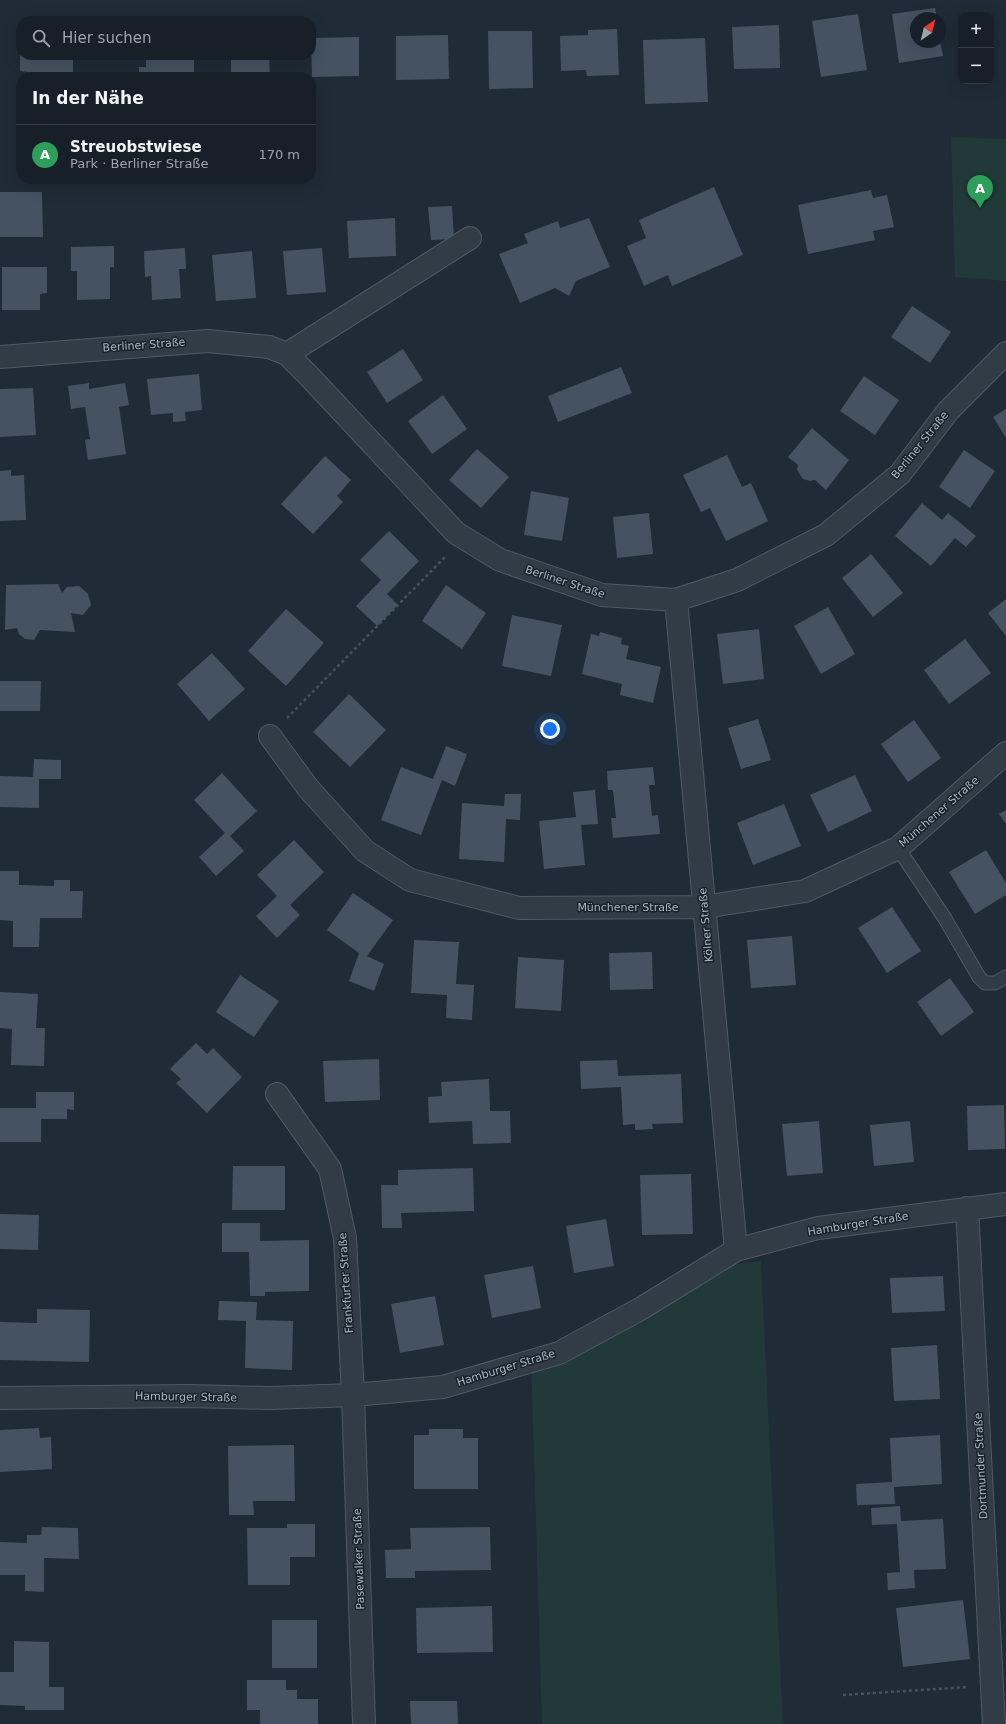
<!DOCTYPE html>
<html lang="de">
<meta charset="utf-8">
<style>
:root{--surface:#172028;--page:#202830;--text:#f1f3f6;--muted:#9ea3a8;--line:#363e45;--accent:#1a73e8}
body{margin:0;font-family:"DejaVu Sans",sans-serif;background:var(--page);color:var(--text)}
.controls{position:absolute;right:12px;top:12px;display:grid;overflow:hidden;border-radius:8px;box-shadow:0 4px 16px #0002}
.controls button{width:36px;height:36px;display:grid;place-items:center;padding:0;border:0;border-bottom:1px solid var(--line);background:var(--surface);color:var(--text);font:20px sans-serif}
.compass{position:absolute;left:910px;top:12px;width:36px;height:36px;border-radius:50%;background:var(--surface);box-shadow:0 4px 16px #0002;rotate:35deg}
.you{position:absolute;left:550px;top:729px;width:14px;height:14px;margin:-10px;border:3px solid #fff;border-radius:50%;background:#1a73e8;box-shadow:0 0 0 6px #1a73e833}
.badge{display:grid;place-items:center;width:26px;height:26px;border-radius:50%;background:var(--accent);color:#fff;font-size:13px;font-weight:700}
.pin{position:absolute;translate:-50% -33px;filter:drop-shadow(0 1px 2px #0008)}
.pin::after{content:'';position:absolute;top:21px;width:14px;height:12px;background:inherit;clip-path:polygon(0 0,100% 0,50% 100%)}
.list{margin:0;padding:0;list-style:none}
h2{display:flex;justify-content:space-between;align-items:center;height:52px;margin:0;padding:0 16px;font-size:17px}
h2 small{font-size:13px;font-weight:400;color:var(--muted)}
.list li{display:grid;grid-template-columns:26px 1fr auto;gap:12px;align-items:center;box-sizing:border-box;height:60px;padding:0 16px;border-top:1px solid var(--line)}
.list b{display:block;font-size:15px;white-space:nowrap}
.list p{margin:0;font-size:13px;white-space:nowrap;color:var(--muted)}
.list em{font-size:13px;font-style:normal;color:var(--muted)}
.icon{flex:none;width:22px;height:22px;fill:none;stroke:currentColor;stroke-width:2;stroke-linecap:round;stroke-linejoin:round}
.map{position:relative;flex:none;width:1006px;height:1724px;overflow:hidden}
.search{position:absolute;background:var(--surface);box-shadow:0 4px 16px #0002;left:16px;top:16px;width:300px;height:44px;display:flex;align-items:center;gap:10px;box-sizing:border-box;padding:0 14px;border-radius:16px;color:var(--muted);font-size:15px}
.panel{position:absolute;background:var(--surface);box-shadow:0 4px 16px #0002;left:16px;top:72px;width:300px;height:112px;border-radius:16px}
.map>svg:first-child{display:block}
</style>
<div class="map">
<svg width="1006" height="1724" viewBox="0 0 1006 1724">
<rect width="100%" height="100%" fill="#1f2b36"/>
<!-- green -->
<path fill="#223939" d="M951,137L1006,139V281L955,277Z
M761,1261L783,1724H542L531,1359L702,1268Z"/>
<!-- building -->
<path fill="#455261" d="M935,8L937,18H916V42H940L943,56L899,63L892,14Z
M858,14L867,70L821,77L812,21Z
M779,25L780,68L734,69L732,27Z
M617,29L619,75L587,76L586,70L561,71L560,36L588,35V30Z
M488,31H532L533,88L489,89Z
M448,35L449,79L396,80V36Z
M359,37V76L312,77L311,38Z
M705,38L708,102L645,104L643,40Z
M20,55H73V72H61V77H28V72L20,71Z
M146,55H194V77H139V67H146Z
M231,55H269L270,77H231Z
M714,187L743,255L672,286L668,275L644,286L627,246L646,238L639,220Z
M871,190L873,198L887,195L894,227L873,231L875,240L808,254L798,205Z
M0,192H42L43,237H0Z
M452,206L454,239L431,240L428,207Z
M395,218L396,256L349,258L347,221Z
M589,218L610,267L576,281L569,296L555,288L520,303L499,254L528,243L524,234L558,221L560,228Z
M114,246V267H110V299L77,300V271H71V247Z
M185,248L186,269H179L181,298L152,300L151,276L145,277L144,251Z
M322,248L326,292L287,295L283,251Z
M252,251L256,298L216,301L212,255Z
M2,267H47V293L40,294V310H2Z
M912,306L951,332L930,363L891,337Z
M403,349L423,380L387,403L367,372Z
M621,367L632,393L558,422L548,396Z
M199,374L202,410L185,412L186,421L173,422V413L151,415L147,379Z
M864,376L899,400L875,435L840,411Z
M89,383V389L125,383L129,405L119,407L126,454L88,460L85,440L90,439L85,407L71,409L68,386Z
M33,388L36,435L0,437V389Z
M443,395L467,429L432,454L408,421Z
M1006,409V438L993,417Z
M812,428L849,460L826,490L815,480L810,481L803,479L797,470L798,465L788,457Z
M477,449L509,477L481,508L449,480Z
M964,450L995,471L970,508L939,487Z
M727,455L742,487L751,483L768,521L726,541L710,508L701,512L683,475Z
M325,456L351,480L337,496L343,502L313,534L281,504Z
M11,470V476L24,475L26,520L0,521V471Z
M531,491L569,498L562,541L524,535Z
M922,503L942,520L948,513L976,536L966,547L955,538L931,566L895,536Z
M649,513L653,554L617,558L613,517Z
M389,531L419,561L387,594L398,605L377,626L356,606L381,580L360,560Z
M871,554L903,593L873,617L842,578Z
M58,584L62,593L67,587L79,586L88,594L91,605L83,615L71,613L75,632L40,630L34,640L25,639L19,634L17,628L5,630L6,585Z
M446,585L486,613L462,649L422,621Z
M1006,599V636L988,613Z
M828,607L855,654L821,674L794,626Z
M286,609L324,643L286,686L248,651Z
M512,615L562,625L551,676L502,666Z
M759,629L764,679L723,684L717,634Z
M600,632L622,638L621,644L629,646L626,659L661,667L653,703L620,695L622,684L582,674L591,634L599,636Z
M965,639L991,673L949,704L924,670Z
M212,653L245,689L209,721L177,684Z
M0,681H41L40,711H0Z
M349,694L386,730L350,767L313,732Z
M758,719L771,760L741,769L728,728Z
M914,720L941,758L908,782L881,744Z
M446,746L467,754L455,786L442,780L421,835L381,820L401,767L433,779Z
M34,759L61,760V779H39V808L0,807V776L33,777Z
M653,767L655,785H649L652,816L658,815L660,834L613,838L611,818H616L613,790H608L607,771Z
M222,773L257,811L230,836L244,851L216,876L199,857L225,833L194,800Z
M855,775L872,811L828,832L810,795Z
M595,790L598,824L581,825L585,865L544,869L539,821L576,817L573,792Z
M505,794H521L520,820L506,819L504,862L459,859L462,803L504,806Z
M784,804L801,846L753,865L737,823Z
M1006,810V824L999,814Z
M294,840L324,872L290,905L300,915L277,938L256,916L277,896L257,875Z
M986,850L1006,883V895L975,914L949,872Z
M0,871H19V885L54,886V880H70V891H83L82,918H40L39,947H13V921L0,920Z
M353,893L393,920L367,956L384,964L374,991L349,981L359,953L327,930Z
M892,907L921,951L887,973L858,928Z
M792,936L796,985L751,988L747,940Z
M414,940L459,942L456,984L474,985L472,1020L446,1018L447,995L411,993Z
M652,952L653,989L610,990L609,953Z
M518,957L564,960L561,1011L515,1008Z
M240,975L279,1001L254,1037L216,1012Z
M950,978L974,1012L941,1036L917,1002Z
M0,992L38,994L36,1028H45L44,1066L11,1065L12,1029L0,1028Z
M196,1043L207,1054L213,1048L242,1077L207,1113L176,1083L181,1079L170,1069Z
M379,1059L380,1100L325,1102L323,1061Z
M617,1060L618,1076L681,1074L683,1123L652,1124L653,1129L635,1130V1124L623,1125L621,1087L581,1089L580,1061Z
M489,1079L490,1111H510L511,1143L473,1144L472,1121L429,1123L428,1097L442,1096L441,1082Z
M36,1092H74V1110L67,1109V1119H41V1142H0V1108H36Z
M1004,1105L1005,1149L968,1150L967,1106Z
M819,1121L823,1173L787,1176L782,1124Z
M910,1121L914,1162L874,1166L870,1125Z
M233,1166H285V1210H232Z
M473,1168L474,1211L401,1213L402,1228H382L381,1185H398V1170Z
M691,1174L693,1234L642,1235L640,1175Z
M0,1214L39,1215L38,1250L0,1249Z
M606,1219L614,1266L574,1273L566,1226Z
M222,1223H260V1241L309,1240V1291L265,1292V1296H250L249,1252H222Z
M533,1266L541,1308L492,1318L484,1275Z
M943,1276L945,1311L892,1313L890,1278Z
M435,1296L444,1345L400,1353L391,1304Z
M219,1301L257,1302L256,1320L293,1321L292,1370L245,1368L246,1321L218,1320Z
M37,1309L90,1310L89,1362L0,1360V1322L37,1323Z
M937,1345L940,1399L894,1401L891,1348Z
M39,1428L40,1438L51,1437L52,1469L0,1472V1430Z
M429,1429H463V1438H478V1489H414V1435H429Z
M940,1435L942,1484L894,1487L895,1504L857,1505L856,1484L892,1482L890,1438Z
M294,1445L295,1501H253L254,1515H229L228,1446Z
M900,1506L901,1521L943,1519L946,1569L914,1570L915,1588L888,1590L887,1573L900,1572L897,1524L872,1525L871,1508Z
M287,1524H315V1557H290V1585H248L247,1528H287Z
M42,1527L78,1528L79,1559L44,1558V1592L25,1591V1575H0V1542L27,1543V1535H41Z
M490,1527L491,1570L415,1571V1578H386L385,1550L411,1549L410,1528Z
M963,1600L970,1659L903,1667L896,1608Z
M492,1606L493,1652L417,1653L416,1608Z
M272,1620H317V1668H272Z
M14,1641L49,1642V1687H64V1710H25V1706L0,1705V1672H14Z
M247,1680H286V1690H297V1699H318V1724H260V1710H247Z
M410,1701H457L458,1724H411Z"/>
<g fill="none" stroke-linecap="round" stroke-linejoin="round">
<!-- lane casing -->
<g stroke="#505a65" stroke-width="15">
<path id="lane" d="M898,848L944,917L979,977L985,983H995L1006,977"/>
</g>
<!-- street casing -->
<g stroke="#505a65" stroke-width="24">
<path id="street" d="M287,354L470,238
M0,357L208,341L269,347L287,354L309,376L456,533L500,560L602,595L676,600L737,580L826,535L900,474L948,411L1006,353
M676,600L736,1250
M270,736L308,788L365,851L410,880L519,908L704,907L805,891L898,848L1006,753
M277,1094L330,1169L345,1238L353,1395L364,1724
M967,1208L994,1724
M0,1398L189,1396L270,1398L353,1395L443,1387L559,1353L642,1308L736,1250L818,1228L1006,1204"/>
</g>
<!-- path -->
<path stroke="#405657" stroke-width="2.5" stroke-dasharray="3 3" stroke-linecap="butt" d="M287,718L446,556
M843,1695L968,1687"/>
<!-- lane -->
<use href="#lane" stroke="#323c47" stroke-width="13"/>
<!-- street -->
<use href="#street" stroke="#323c47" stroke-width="22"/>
</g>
<g text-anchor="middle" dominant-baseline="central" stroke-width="3" stroke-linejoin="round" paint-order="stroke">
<!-- street labels -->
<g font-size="11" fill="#acb7c4" stroke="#18222b">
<text transform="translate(144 345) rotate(-4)">Berliner Straße</text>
<text transform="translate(920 445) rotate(-51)">Berliner Straße</text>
<text transform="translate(565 582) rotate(18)">Berliner Straße</text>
<text transform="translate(939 812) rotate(-41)">Münchener Straße</text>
<text x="628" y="907">Münchener Straße</text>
<text transform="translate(706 925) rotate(-95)">Kölner Straße</text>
<text transform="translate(858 1224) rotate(-9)">Hamburger Straße</text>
<text transform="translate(346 1283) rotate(-94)">Frankfurter Straße</text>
<text transform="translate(506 1368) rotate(-17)">Hamburger Straße</text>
<text transform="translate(186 1397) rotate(1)">Hamburger Straße</text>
<text transform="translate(981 1466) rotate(-93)">Dortmunder Straße</text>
<text transform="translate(359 1559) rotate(-92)">Pasewalker Straße</text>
</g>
</g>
</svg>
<div class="controls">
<button>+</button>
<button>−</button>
</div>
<svg class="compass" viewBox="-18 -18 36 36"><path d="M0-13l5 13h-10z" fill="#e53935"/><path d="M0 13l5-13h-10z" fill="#9ea3a8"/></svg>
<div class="you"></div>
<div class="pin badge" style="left:980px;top:208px;background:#2e9e5b">A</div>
<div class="search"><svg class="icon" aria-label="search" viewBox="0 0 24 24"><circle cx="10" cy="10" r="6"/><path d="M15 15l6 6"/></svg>Hier suchen</div>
<section class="panel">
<h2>In der Nähe<small></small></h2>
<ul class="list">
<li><span class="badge" style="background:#2e9e5b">A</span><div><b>Streuobstwiese</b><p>Park · Berliner Straße</p></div><em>170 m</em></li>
</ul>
</section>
</div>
